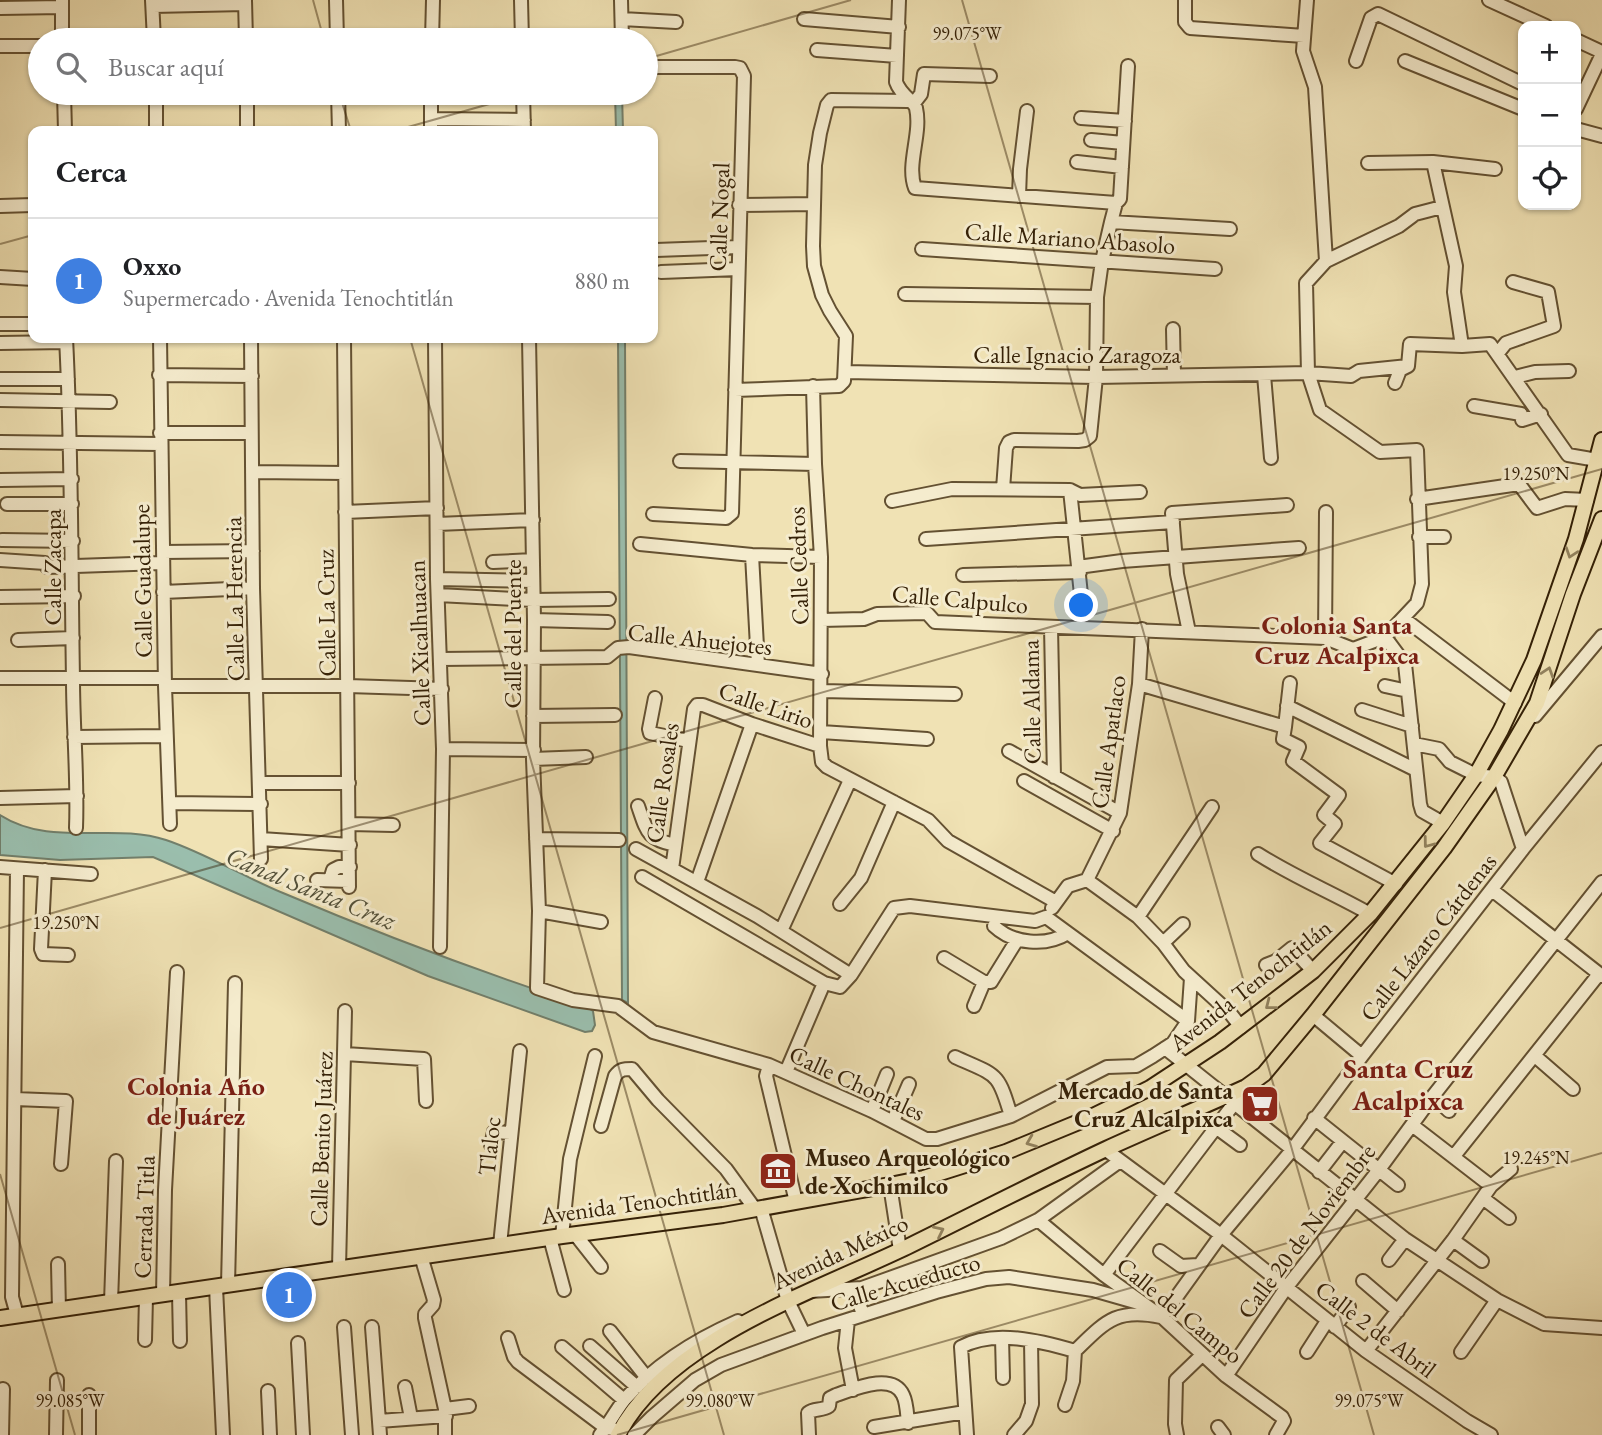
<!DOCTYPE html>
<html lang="es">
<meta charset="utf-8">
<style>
:root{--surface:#fff;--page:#f6f6f6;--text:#202124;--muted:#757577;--line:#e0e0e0;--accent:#2563eb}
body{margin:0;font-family:"EB Garamond",serif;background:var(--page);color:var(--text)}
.controls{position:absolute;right:21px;top:21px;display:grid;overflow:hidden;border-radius:14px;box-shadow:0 2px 5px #0004}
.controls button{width:63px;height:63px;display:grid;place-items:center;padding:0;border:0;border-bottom:2px solid var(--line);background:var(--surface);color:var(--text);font:35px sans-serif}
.you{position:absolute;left:1082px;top:606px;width:24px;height:24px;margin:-18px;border:5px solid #fff;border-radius:50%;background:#1a73e8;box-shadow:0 0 0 10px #1a73e833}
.badge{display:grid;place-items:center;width:46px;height:46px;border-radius:50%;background:var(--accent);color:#fff;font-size:23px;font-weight:700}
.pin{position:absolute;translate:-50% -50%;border:4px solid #fff;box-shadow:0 2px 7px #0006}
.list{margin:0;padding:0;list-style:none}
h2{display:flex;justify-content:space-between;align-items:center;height:91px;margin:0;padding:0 28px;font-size:30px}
h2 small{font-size:23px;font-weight:400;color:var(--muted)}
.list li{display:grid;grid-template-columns:46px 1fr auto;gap:21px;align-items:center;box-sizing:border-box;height:126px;padding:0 28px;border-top:2px solid var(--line)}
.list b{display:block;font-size:26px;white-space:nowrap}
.list p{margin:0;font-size:23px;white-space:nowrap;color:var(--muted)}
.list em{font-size:23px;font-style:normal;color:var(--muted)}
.icon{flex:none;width:38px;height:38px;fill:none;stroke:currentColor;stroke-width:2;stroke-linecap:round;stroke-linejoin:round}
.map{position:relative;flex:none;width:1602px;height:1435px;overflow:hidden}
.search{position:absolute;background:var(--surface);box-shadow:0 2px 5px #0004;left:28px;top:28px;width:630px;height:77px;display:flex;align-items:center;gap:18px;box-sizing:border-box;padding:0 24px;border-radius:38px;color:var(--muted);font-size:26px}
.panel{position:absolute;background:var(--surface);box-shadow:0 2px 5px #0004;left:28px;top:126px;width:630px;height:217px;border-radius:14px}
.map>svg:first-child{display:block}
</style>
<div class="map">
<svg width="1602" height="1435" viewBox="0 0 1602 1435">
<rect width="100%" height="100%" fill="#f0e2b4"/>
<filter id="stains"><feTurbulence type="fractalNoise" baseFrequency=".00286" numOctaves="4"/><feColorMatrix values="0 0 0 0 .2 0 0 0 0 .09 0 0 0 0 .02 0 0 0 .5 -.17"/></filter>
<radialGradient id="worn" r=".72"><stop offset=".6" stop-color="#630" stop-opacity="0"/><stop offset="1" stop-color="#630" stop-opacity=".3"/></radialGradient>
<!-- water -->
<path fill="#9abead" stroke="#727f6b" stroke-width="2" d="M615,93H622L623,131H616Z
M618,338H625L628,1003L622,1000Z
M0,815C52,848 112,822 166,840C205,853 244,877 283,893C382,935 484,973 587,1007L593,1011L595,1025L592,1031L585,1032L428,976L153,857L60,860L0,855Z"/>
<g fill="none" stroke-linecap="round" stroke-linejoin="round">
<!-- minor casing -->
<g stroke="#645132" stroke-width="16">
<path id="minor" d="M62,0V40
M152,0L154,40
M245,0L246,40
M336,0L337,40
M521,0L522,40
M621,0L622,40
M899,0L896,82C901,96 914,101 916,108C922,134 906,164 915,188L1116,203
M1185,0V22L1190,28L1304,36
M1307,0L1303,51L1315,87L1326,261
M1489,0L1546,26
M153,6L245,4
M0,8L62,7
M622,19L676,22
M804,19L899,27
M305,40L337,39
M432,40L433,0
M1576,40L1602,52
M0,46H40
M817,50L897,56
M1356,61L1371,18L1378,14L1523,84
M1405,61L1523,109
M646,67H735L740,68L744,76L732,513L726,518L653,514
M64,93L65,131
M156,93V131
M247,93V131
M338,93L339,131
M431,93V131
M523,93L524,131
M914,103L921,94L924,74L990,76
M1576,109L1602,54
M1081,118L1125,121
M431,119L524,120
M1576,129L1602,136
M1091,140L1123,143
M1077,162L1122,167
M1433,162L1495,169
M1368,163L1433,162L1456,266L1454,292L1462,346
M1019,196L1020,169L1027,111
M739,205L812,204
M0,206L33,205
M1442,207L1415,214L1399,226L1326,261L1306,283L1308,373L1320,410L1380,452L1417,450L1422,584L1417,603L1385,637L1405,664L1420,804L1422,811L1443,823
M1111,222L1230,229
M922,249L1215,269
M656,250L739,247
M661,272L738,269
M0,277L33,279
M905,294L1097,297
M0,324H33
M1173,329L1174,376
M66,338C72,452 71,565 73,679C73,729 78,779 76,828
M160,338L165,686L170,824
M251,338L253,588L261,859
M344,338L349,887
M435,338L437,579L443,749L440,947
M529,338L534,620L533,759L539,911L537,988L573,1000L618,1006L653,1032L769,1065L872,1111L926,1139H937L1011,1116L1107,1067L1136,1066L1153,1056L1173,1043L1188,1021L1191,978
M0,343L66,342
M1498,353L1506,343L1554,326L1548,292L1513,282
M846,372L1096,377L1308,373L1351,376L1359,371L1408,366
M159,375L252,376
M1264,375L1271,458
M1515,377L1535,372L1569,371
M1,379H68
M1395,383L1400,370L1408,366L1410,344L1462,346L1490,344L1568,455L1597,460
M813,386L815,464L821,557L820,746L822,762L827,767L928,820L948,841L1056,902
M735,390L839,386L844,381L846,336L830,311L822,295L814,266L813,246L815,165L820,133L827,105L831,100L908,101
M0,400L110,402
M1474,406L1521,414L1522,420L1541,414
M160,433H251
M0,442L160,444
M680,461L815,464
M252,472L345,473
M0,480L72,479
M1003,489L1006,448L1009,442L1014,440L1078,441L1085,440L1090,436L1096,377L1097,297L1102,261L1111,222L1116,203L1120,199L1128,66
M1070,490L1082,604
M1417,499L1519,484L1537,508L1565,499L1587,500
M892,501L952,489L1070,490L1080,495L1140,492
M7,504H72
M345,512L437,508
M437,524L533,520
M1419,537H1444
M926,539L1173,522
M2,540L73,541
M640,544L752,555L821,557
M163,552L253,551
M752,555L758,665
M0,560L45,563L47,567L162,563
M493,562L533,560
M1078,567L1122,561L1299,548
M963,575L1080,572
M437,579L533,581
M163,592L253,588
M438,595L533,600L609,599
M0,597L74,596
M1403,618L1515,703
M534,620L608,622
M821,620L864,619L877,614L927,613L935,622L1325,638L1353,649L1385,637
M1051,627L1054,777
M1189,632L1177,574L1172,513L1287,505
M1325,638L1326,512
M18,640L73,638
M441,659L607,657L618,648L629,647L822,674
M0,678H165
M1139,684L1285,727L1283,739L1299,747L1293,761L1339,795L1324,815L1335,824L1320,843L1396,884
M165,686H348L442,689
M1385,686L1408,691
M822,691L955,694
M655,698L649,729L650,733L689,741
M1287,706L1416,770
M1362,710L1412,726
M533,716L615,715
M1535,716L1602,636
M1285,727L1290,683
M821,732L927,739
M74,737L166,736
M1414,744L1439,749L1450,762L1476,775L1494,777L1501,782L1523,849
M443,749L534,750
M1009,751L1120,813
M533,759L586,757
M1024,781L1113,831
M260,783H349
M0,798L77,796
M170,803L261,804
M638,806C647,832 647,839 675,845
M350,824L393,825
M261,839L350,845
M536,839L619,840
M636,849L757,916L851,975
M1258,854C1294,877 1333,893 1370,914
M0,867L91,874
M17,869L12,1297L17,1315
M672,869L694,709L697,705H703L752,724L820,746
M45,870L41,949L43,954L68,955
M642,877L824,983L840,987L851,975L894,908L910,906L1035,921L1046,917
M317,880L349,881
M330,880L333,870L339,867H350
M1087,880L1138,917L1163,943L1184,971L1230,1013L1241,1027
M697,882L752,724
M1492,890L1602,976
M840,904L861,878L894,802
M1052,908L1068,886L1087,880L1120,813L1139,684L1142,629
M539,911L601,922
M1046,917L1188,1021
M1138,917L1212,807
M994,926C1013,944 1046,947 1068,933
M781,931L850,780
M1163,943L1183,924
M944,958L984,982H991L1017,940
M1266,965L1276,961L1292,948L1313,971
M974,1006L984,982
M1313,1015L1362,1056
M1165,1048L1405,1239L1497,1300L1544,1324L1602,1328
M345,1054L424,1059L426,1101
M1535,1056L1573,1089
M955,1057C997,1076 998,1071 1011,1116
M769,1065L766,1076L796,1202
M786,1072L824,983
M1433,1096L1449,1111
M15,1099L66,1101L61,1164
M872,1111L887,1074
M1314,1118L1398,1185
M893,1121L909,1084
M1412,1125L1491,1186
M601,1126L615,1076C620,1069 624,1069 632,1069L658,1100L726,1169L755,1209
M1217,1128L1240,1145
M491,1145L494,1132L511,1133
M1106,1150L1221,1235L1366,1351L1467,1421L1491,1435
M1454,1156L1599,974
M1319,1172L1343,1141
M890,1185L900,1250
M1484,1199L1509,1218
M761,1208L788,1301L804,1334
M1038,1220L1104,1275L1162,1317L1226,1376L1282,1417L1284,1421L1276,1435
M575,1234L601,1267
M562,1236L570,1159L595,1056
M550,1238L564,1290
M1453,1240L1482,1261
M500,1245L520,1051
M1160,1251L1181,1266L1198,1265
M421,1256L434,1300L433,1305L425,1314V1318L445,1409V1435
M1389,1260L1405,1239
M58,1264L59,1310
M339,1268L345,1011
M1104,1275L1239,1097
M1363,1281L1398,1311
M228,1285L235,983
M216,1287L223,1435
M855,1290L863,1315
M810,1291L862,1288L1001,1238L1038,1220L1120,1161
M179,1293L180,1341
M163,1295L165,1190L177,972
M111,1302L116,1161
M1162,1317L1221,1235L1292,1150L1362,1056L1523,849L1602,752
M848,1320L845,1348L853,1390
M344,1327L352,1435
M372,1327L380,1435
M1335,1327L1349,1307
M610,1331L647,1378
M508,1338L514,1357L518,1362L606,1428L613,1429
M1002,1338L1003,1378
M145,1340L146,1297
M298,1343L303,1435
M590,1346L637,1387
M562,1347L624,1400
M1366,1351L1453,1240L1491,1186L1511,1169
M1307,1352L1327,1321
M1461,1352L1497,1300
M1226,1376L1286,1288L1378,1171L1433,1096L1602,882
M405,1387L411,1418
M268,1391L270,1435
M89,1395V1435
M1065,1405L1073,1381L1075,1351
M445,1409L469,1406
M379,1421L446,1416
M874,1427L965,1412
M1218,1427L1224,1435
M2,1435L3,1389
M56,1435L57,1380
M600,1435C609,1424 616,1410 625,1399C655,1365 697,1339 738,1321
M634,1435L652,1417L695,1380L721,1365L822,1328L936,1292L986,1279L1009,1277L1093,1290L1142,1304
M809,1435L808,1413C814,1408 822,1411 829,1406L830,1398L836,1395C854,1389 892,1372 903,1395C907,1403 907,1415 908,1423
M967,1435L961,1347C994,1329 1041,1341 1075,1351C1106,1321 1116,1308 1161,1317
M1014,1435L1026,1421L1032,1404L1031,1341
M1177,1435L1175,1424L1176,1380L1202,1355"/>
</g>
<!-- major casing -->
<g stroke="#352107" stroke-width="18">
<path id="major" d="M0,1318L562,1236L723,1215L890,1185L924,1178L1006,1152L1091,1117L1150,1088L1220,1042L1313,971L1370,914L1443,823L1476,775L1501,730L1534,660L1576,539L1602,440
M618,1435C667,1339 819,1290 911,1245C976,1213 1040,1180 1106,1149C1152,1128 1200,1108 1246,1087L1264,1074L1313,1015L1444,848L1494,777L1537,703L1573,594L1602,519"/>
</g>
<!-- minor -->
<use href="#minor" stroke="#f5ecce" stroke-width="12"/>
<!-- major -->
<use href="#major" stroke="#f0e2b4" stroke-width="14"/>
</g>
<!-- one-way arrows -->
<defs><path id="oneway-chevron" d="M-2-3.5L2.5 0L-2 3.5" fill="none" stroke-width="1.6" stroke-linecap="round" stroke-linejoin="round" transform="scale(1.75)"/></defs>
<g stroke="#92825e">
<use href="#oneway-chevron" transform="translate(1571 553) rotate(109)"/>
<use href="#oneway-chevron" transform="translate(1548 672) rotate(-72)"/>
<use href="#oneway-chevron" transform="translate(1428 843) rotate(127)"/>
<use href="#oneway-chevron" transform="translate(1270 1005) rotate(142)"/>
<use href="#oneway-chevron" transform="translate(1031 1142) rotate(158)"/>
<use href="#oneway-chevron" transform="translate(939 1231) rotate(-26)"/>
</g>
<!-- ticks -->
<path fill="none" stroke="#352107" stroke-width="2" stroke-opacity="0.45" d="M313,0L324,40M962,0L1374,1435M646,59L851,0M339,93L351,131M394,131L528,93M0,244L33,235M410,338L724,1435M0,928L1602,469M0,1174L75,1435M617,1435L1602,1153"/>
<!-- icons -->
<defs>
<g id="supermarket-square" transform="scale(2.0125)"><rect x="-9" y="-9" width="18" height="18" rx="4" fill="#8f2418" stroke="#f5ecce"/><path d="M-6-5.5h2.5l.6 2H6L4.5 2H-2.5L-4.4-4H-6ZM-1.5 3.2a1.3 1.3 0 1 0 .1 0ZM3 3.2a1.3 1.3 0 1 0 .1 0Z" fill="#fff"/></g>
<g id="museum-square" transform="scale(2.0125)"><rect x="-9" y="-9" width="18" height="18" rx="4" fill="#8f2418" stroke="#f5ecce"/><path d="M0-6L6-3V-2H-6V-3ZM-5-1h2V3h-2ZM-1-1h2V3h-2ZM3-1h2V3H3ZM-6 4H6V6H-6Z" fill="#fff"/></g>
</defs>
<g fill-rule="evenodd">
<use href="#supermarket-square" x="1260" y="1104"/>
<use href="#museum-square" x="778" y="1171"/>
</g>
<g text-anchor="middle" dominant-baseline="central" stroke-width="6" stroke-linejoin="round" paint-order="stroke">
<!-- street labels -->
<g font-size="24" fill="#352107" stroke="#f5ecce">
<text transform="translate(719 217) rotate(-88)">Calle Nogal</text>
<text transform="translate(1070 238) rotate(4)">Calle Mariano Abasolo</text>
<text x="1077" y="354">Calle Ignacio Zaragoza</text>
<text transform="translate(798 566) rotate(-92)">Calle Cedros</text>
<text transform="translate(52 567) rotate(-90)">Calle Zacapa</text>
<text transform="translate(142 581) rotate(-91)">Calle Guadalupe</text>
<text transform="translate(234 599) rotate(-91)">Calle La Herencia</text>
<text transform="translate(960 599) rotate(5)">Calle Calpulco</text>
<text transform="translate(326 613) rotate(-91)">Calle La Cruz</text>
<text transform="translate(512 634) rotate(-90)">Calle del Puente</text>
<text transform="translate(700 639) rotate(6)">Calle Ahuejotes</text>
<text transform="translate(419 643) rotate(-92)">Calle Xicalhuacan</text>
<text transform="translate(1031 702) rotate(-91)">Calle Aldama</text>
<text transform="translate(766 705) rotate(19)">Calle Lirio</text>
<text transform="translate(1108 742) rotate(-82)">Calle Apatlaco</text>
<text transform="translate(662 783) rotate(-82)">Calle Rosales</text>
<text transform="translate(1428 937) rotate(-52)">Calle Lázaro Cárdenas</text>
<text transform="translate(1250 985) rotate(-38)">Avenida Tenochtitlán</text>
<text transform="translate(857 1083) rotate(25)">Calle Chontales</text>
<text transform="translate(321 1139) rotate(-88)">Calle Benito Juárez</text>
<text transform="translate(489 1146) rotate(-84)">Tlaloc</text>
<text transform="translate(639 1202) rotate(-8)">Avenida Tenochtitlán</text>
<text transform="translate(144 1217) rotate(-88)">Cerrada Titla</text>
<text transform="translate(1306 1231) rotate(-53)">Calle 20 de Noviembre</text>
<text transform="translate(840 1252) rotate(-25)">Avenida México</text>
<text transform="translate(905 1282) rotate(-16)">Calle Acueducto</text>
<text transform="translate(1180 1310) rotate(39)">Calle del Campo</text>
<text transform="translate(1376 1329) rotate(37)">Calle 2 de Abril</text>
</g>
<!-- poi labels -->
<g font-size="24" font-weight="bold" fill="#352107" stroke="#f5ecce" text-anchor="end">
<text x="1233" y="1090">Mercado de Santa<tspan x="1233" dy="28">Cruz Alcalpixca</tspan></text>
<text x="805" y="1157" text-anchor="start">Museo Arqueológico<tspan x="805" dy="28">de Xochimilco</tspan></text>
</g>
<!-- neighbourhood labels -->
<g font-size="26" font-weight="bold" fill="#7a1f14" stroke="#f5ecce">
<text x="1337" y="625">Colonia Santa<tspan x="1337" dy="30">Cruz Acalpixca</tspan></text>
<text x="196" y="1086">Colonia Año<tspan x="196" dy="30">de Juárez</tspan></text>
</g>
<!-- water labels -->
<g font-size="26" font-style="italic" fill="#535039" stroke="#f5ecce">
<text transform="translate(311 888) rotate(22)">Canal Santa Cruz</text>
</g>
<!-- quarter labels -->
<g font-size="28" font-weight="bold" fill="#7a1f14" stroke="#f5ecce">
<text x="1408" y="1068">Santa Cruz<tspan x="1408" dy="32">Acalpixca</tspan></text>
</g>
</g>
<g font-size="18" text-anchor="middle" fill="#352107" stroke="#f5ecce" stroke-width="6" stroke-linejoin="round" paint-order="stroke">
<text x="967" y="40">99.075°W</text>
<text x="1536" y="480">19.250°N</text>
<text x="66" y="929">19.250°N</text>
<text x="1536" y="1164">19.245°N</text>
<text x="70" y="1407">99.085°W</text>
<text x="720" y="1407">99.080°W</text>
<text x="1369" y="1407">99.075°W</text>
</g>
<rect width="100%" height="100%" filter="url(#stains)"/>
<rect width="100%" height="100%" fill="url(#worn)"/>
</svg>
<div class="controls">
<button>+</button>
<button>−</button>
<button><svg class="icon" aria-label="locate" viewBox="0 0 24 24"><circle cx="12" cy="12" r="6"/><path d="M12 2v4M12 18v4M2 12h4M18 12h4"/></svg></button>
</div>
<div class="you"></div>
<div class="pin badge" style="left:289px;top:1295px;background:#3f7fe0">1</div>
<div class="search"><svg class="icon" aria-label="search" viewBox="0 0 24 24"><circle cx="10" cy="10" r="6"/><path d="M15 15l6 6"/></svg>Buscar aquí</div>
<section class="panel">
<h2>Cerca<small></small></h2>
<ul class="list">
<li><span class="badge" style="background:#3f7fe0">1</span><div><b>Oxxo</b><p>Supermercado · Avenida Tenochtitlán</p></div><em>880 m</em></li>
</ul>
</section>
</div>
